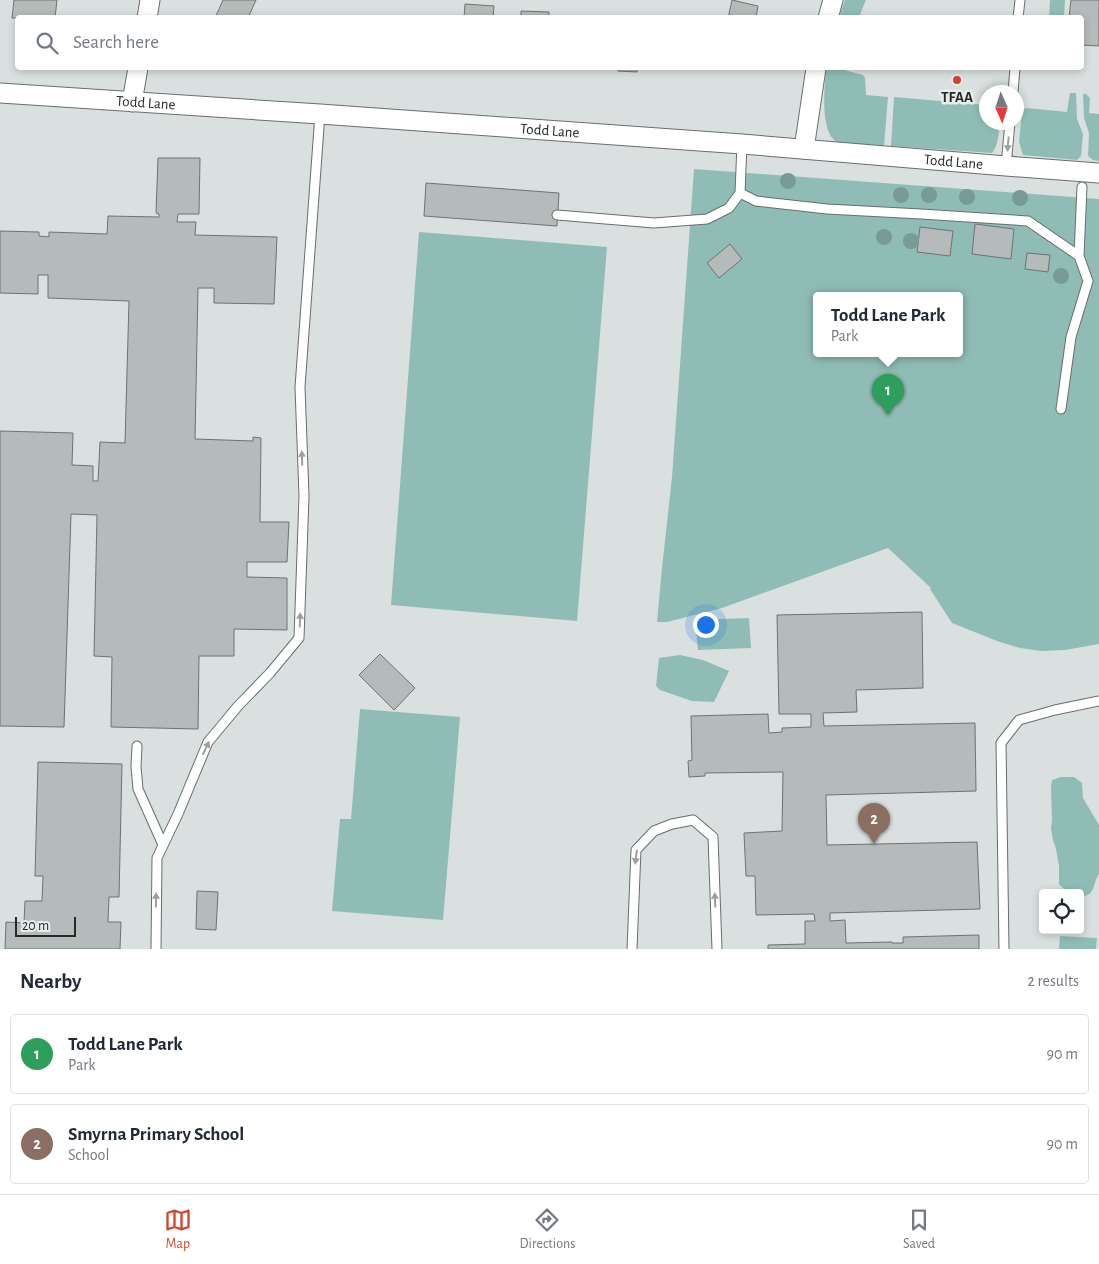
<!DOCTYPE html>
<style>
:root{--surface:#fff;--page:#f6f6f7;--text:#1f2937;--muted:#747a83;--line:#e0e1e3;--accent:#d14629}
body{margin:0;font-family:"Alegreya Sans",sans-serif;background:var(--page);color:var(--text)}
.controls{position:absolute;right:15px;bottom:15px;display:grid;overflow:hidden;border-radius:5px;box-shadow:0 2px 8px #0003}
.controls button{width:45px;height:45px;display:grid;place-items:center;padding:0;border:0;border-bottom:1px solid var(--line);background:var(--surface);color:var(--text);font:25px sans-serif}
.compass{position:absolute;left:979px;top:85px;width:45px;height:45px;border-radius:50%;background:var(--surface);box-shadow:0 2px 8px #0003;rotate:177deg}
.scale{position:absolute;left:15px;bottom:12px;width:61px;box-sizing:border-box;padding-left:5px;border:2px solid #272929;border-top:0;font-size:14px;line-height:18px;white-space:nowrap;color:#272929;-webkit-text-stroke:4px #e6edec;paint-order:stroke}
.you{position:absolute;left:705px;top:624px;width:18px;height:18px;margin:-12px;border:4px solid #fff;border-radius:50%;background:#1a73e8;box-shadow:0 0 0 8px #1a73e833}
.badge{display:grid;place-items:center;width:32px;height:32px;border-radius:50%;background:var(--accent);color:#fff;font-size:16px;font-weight:700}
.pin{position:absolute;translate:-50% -41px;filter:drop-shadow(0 1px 2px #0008)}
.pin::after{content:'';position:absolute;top:26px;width:18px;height:15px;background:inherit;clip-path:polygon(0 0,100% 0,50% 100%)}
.popup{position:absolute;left:813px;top:292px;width:150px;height:65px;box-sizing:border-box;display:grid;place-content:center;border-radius:5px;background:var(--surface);filter:drop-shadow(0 1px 4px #0005);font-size:16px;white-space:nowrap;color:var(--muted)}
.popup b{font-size:19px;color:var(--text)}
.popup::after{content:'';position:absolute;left:50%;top:100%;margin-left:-10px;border:10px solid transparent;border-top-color:var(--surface)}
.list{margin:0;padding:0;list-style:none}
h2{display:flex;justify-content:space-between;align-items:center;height:65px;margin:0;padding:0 20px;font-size:21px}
h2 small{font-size:16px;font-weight:400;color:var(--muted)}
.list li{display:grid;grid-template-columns:32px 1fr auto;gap:15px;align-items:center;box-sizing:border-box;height:80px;margin:0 10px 10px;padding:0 10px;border:1px solid var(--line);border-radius:5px}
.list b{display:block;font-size:19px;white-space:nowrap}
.list p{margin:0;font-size:16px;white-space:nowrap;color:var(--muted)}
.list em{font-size:16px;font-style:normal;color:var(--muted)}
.icon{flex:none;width:28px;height:28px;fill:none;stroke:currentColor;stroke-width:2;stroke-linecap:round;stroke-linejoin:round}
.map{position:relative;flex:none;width:1099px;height:949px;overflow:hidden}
.search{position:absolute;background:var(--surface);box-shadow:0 2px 8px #0003;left:15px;right:15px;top:15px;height:55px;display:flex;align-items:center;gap:12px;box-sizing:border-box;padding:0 18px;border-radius:5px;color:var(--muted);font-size:19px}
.sheet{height:245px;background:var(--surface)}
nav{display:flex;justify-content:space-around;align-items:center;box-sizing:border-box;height:70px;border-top:1px solid var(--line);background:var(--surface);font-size:14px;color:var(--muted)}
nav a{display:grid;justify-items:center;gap:2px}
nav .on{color:var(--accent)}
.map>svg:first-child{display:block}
</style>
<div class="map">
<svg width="1099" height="949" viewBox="0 0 1099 949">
<rect width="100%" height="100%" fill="#d9e0df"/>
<!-- green -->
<path fill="#8fbdb5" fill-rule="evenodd" d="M845,0H866L859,17H839Z
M1050,0H1065L1064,17H1049Z
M826,68H844V70L863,75L865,78L866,95L888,97L884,146C873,145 847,146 837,142C819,132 825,85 826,68Z
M1070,93H1076L1077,119L1083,134L1081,156L1077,160L1023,155L1019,142L1022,112L1024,109L1027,108L1067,112Z
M1083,94H1086L1090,98L1089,113L1099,114V161L1093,160L1088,156L1089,133L1084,118Z
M894,97L986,105V122L999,123C999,133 999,144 992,153L891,146Z
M694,169L1099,199V644L1065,650L1041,651L1020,648L997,641L952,623L930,589L931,588L888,548L722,608L667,622H657L662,568L672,477ZM817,296H959V354H817Z
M419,232L607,247L577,621L391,605Z
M749,618L751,648L698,650L695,620Z
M680,655L703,660L729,671L714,702L692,701L660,690L656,686L659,658Z
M360,709L460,717L443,920L332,911L340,819H351Z
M1061,777H1074L1082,783L1083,798L1099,825V874C1092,884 1096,897 1080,896V893C1075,893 1070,891 1065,890L1059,884V866L1056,849L1053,840L1051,829L1052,820L1051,786L1052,780Z
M1060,936L1097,938L1096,949H1059Z"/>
<!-- building -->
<path fill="#b5bbba" stroke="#6d7372" d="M14,0H57L55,18H12Z
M223,0H256L248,18H215Z
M732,0L758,6L756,18H728Z
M1071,0H1099V46L1082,45V18H1069Z
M465,4L494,6L493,18H464Z
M521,11L549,12V18H521Z
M618,68H637V72L618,71Z
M158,158H200L199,214H178L177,222H196L195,235L277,237L274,304L214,303V288H198L195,439L253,441V437L261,438L260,522H289L287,562H247V577L287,578V630L234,629V656H199L198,729L111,727L112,657L94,656L97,515L71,514L64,727L0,726V431L73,433L72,465L93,466V481H98L100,442L125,443L129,301L48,298V275H38V294L0,293V231L39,232V236L49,237V232L107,234L108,216L159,217V214L156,213Z
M426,183L559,193L557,226L424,216Z
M975,224L1014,229L1011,259L972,254Z
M920,227L953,231L950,256L917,252Z
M730,244L742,259L719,278L707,263Z
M1027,253L1050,255L1048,272L1025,269Z
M922,612L923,688L856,690L857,712L823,713L824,726L975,723L976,791L826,795L827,845L977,842L980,909L830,913V921L845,920L846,943L892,942V943H903V937L979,935V949H768V945L805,944V921H815L814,914L756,915L755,876H746L744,833L782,831L783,772L705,773V776L689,777L688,761L692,760L691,716L768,714L769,733L782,732V728L811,727V714H779L777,615Z
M380,654L415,688L394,710L359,675Z
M38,762L122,764L119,897H109L108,922H121L120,949H5L6,922L24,923L25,901H42L43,876H35Z
M197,891L218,892L216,930L196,929Z"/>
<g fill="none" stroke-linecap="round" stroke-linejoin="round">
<!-- service casing -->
<g stroke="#686e6d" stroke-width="11">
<path id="service" d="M1018,18L1020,0
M1013,92L1015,68
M1006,166L1010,122
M740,193L756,201L827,209L921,214L1028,221L1079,256
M557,215L654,223L707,219L729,208L740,193L742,144
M1061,409L1071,337L1088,281L1079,256L1082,187
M137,746L136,767L138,789L163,845
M156,949L157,858L178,814L208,742L238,706L270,673L299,638L304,496L300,387L320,114
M632,949L636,850L654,831L672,824L693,820L713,837L717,949
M1004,949L1001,743L1019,720L1055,710L1099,701"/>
</g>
<!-- minor casing -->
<g stroke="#686e6d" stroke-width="21">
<g id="minor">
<path d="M147,18L150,0"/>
<path d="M828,18L833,0"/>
<path id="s1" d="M0,93L320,114L742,144L1006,166L1099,173"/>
<path d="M132,102L138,68"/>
<path d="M804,149L816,68"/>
</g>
</g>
<!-- service -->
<use href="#service" stroke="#fff" stroke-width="9"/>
<!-- minor -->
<use href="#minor" stroke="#fff" stroke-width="19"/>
</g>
<!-- trees -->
<g fill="#789b96">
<circle cx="788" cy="181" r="8"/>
<circle cx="901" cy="195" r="8"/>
<circle cx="929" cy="195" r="8"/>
<circle cx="967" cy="197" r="8"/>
<circle cx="1020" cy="198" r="8"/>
<circle cx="884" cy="237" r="8"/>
<circle cx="911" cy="241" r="8"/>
<circle cx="1061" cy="276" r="8"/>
</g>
<!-- one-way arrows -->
<defs><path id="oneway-solid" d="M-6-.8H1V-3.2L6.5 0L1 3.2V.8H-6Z" transform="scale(1.25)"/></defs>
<g fill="#9e9f9f">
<use href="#oneway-solid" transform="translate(1008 144) rotate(95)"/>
<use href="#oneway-solid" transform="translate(302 458) rotate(-92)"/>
<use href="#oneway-solid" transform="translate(300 620) rotate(-88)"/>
<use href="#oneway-solid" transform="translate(206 748) rotate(-64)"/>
<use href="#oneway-solid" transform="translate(636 857) rotate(97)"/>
<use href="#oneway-solid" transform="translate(156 900) rotate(-89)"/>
<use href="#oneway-solid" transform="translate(715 900) rotate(-92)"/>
</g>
<!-- markers -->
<circle fill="#d14629" stroke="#e6edec" stroke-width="2" cx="957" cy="80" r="5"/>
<g text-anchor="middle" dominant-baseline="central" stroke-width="5" stroke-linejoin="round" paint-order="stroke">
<!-- poi labels -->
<g font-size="15" font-weight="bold" fill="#272929" stroke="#e6edec">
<text x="957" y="97">TFAA</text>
</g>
<!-- street labels -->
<g font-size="15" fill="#272929" stroke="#e6edec">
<text stroke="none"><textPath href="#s1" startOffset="146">Todd Lane</textPath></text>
<text stroke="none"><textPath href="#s1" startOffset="551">Todd Lane</textPath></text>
<text stroke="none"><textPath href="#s1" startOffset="956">Todd Lane</textPath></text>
</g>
</g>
</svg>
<div class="controls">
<button><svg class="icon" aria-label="locate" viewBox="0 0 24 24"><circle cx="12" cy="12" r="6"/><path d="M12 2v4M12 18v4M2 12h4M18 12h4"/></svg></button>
</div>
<svg class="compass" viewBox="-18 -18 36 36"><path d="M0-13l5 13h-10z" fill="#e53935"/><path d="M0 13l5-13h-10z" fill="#747a83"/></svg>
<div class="scale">20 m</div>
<div class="you"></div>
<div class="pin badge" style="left:888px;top:415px;background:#2e9e5b">1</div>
<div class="popup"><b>Todd Lane Park</b>Park</div>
<div class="pin badge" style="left:874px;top:844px;background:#8d6e63">2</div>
<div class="search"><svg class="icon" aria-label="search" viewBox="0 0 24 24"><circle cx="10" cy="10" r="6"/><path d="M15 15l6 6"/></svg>Search here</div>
</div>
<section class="sheet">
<h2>Nearby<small>2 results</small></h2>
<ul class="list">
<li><span class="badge" style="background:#2e9e5b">1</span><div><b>Todd Lane Park</b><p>Park</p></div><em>90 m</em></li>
<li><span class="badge" style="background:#8d6e63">2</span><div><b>Smyrna Primary School</b><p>School</p></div><em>90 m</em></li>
</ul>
</section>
<nav>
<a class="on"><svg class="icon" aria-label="map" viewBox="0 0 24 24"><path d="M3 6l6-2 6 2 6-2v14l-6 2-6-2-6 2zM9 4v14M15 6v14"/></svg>Map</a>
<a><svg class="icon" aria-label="directions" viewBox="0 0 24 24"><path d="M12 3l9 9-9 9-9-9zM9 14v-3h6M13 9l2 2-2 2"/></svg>Directions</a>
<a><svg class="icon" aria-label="saved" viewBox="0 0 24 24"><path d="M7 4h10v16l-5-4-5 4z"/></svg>Saved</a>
</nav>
